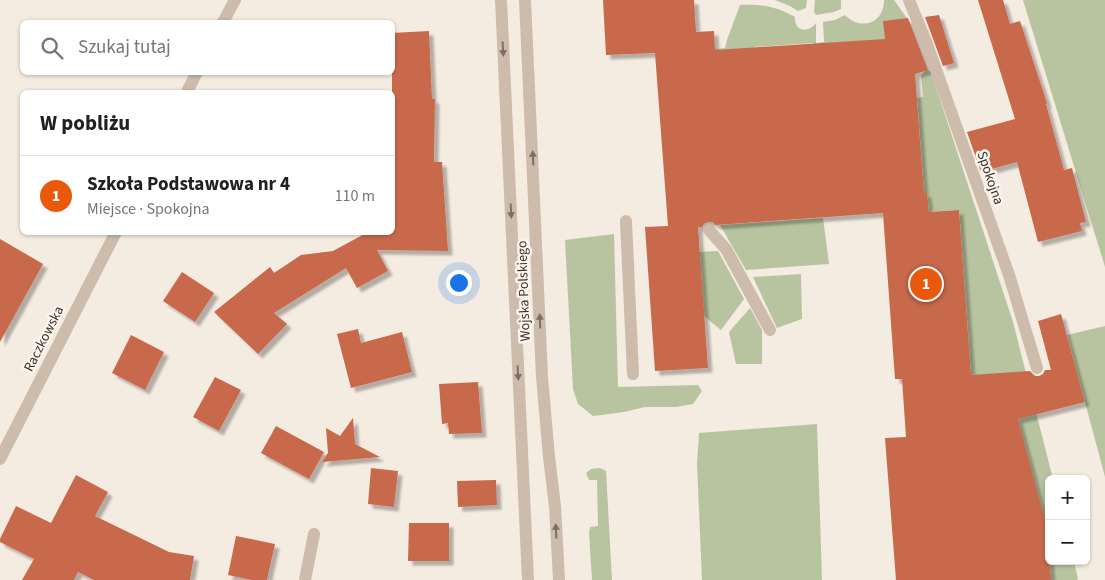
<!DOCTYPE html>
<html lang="pl">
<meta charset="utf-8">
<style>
:root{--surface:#fff;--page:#f6f6f6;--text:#202124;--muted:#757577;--line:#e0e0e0;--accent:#ea580c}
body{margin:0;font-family:"Source Sans 3",sans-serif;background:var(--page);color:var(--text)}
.controls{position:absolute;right:15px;bottom:15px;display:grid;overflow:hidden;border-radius:8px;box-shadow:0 1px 4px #0004}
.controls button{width:45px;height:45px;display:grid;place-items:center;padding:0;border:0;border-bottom:1px solid var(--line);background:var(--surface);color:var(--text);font:25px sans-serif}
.you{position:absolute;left:458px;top:282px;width:18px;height:18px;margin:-12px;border:4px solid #fff;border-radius:50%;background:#1a73e8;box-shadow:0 0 0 8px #1a73e833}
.badge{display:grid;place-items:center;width:32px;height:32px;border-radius:50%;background:var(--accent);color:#fff;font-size:16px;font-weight:700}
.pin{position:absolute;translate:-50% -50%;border:2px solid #fff;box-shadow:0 1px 5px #0006}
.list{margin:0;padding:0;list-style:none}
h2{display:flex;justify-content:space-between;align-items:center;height:65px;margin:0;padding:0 20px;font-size:21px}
h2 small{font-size:16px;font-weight:400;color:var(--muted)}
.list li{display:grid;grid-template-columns:32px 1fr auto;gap:15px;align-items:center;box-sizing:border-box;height:80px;padding:0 20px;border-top:1px solid var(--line)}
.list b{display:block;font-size:19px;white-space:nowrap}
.list p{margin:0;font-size:16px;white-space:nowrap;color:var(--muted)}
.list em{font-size:16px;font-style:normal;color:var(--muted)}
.icon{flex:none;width:28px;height:28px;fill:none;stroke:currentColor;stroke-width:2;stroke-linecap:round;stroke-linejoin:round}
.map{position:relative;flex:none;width:1105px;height:580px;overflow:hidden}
.search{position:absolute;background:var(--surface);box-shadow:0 1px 4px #0004;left:20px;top:20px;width:375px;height:55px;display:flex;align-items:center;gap:12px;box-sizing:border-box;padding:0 18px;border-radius:8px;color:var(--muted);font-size:19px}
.panel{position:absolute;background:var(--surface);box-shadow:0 1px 4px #0004;left:20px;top:90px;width:375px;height:145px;border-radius:8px}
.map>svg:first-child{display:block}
</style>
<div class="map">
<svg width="1105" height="580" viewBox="0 0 1105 580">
<defs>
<filter id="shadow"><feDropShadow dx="4.5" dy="4.5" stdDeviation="1" flood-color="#0004"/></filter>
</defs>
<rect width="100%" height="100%" fill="#f4ebe1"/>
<!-- green -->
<path fill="#b8c4a0" d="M775,0H807L806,8L798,11L790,6Z
M815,0H841V9L834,12L816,15L814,12Z
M884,0H894L909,21L923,60L825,201L813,43L754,47L765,203L726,206L715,49L725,48L727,40L740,5C762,4 776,6 795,17C794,31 808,34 816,23V43L824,42L823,22L835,20L845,15C860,31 884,24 884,0Z
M1023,0H1105V267Z
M926,69L931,72L1013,322L1053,479H1049V556L971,375L959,210L929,212L927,193H924L917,98L923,97L921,76Z
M823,218L829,264L746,270L720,225Z
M614,234L618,387L698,385L702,391L693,404L676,407H645L624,412L593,416L578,404L573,389L565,240Z
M718,251L744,299L721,330L704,316L699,252Z
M801,274L802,319L777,328L753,277Z
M750,308L762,330V364H736L729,332Z
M1105,326V477L1067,335Z
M817,424L822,580H702L697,464L699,433Z
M600,468L606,471L612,580H592L589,532L590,527L598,526L597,480H589L586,473L591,469Z
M1049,561H1074L1078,580H1051Z"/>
<!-- building -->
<path fill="#c8694b" filter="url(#shadow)" d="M603,0H694L696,32L714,31L715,50L885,39L883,21L908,18L928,70L915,74L924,193H927L929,212L959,210L971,375L1030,371L1035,376H1039L1043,374L1045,370H1051L1038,321L1061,314L1085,402L1018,419L1047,528L1051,580H896L885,438L906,437L902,379H895L883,213L716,225L712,222H708L704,224L702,227H698L708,368L655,371L645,227L668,226L655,53L606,55Z
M978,0H1003L1010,24L1020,21L1047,103L1046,104L1064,170L1072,168L1086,222L1080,223L1082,231L1038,242L1017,162L981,172L967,132L1015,119Z
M939,15L954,63L943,66L925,17Z
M429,31L432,99H435L434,162H442L448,251L377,250L388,271L357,288L346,268L274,313L287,324L258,354L214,312L270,267L274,273L301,255L333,251L368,232H392V33Z
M0,239L43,264L0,342Z
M182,272L214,293L195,322L163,301Z
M358,329L361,343L402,332L412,372L351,388L337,334Z
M131,335L164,352L145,390L112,373Z
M215,377L241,390L219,431L193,417Z
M478,382L482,433L449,434L448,423L442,424L439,384Z
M353,418L355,444L380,457L322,462L328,453L326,428L340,436Z
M276,426L324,452L309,479L261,453Z
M371,468L398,471L394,507L368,504Z
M76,475L108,492L95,516L169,552L194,556L190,580H94L78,572L74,580H22L34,559L0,542V539L16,506L51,523Z
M496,480L497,505L458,507L457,481Z
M409,523H449V561H408Z
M236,536L275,544L267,580H252L228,575Z"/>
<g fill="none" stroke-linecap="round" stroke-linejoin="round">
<!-- minor -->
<path stroke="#cdbbac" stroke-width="12" d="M501,0L528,580
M525,0L542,377L549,457L555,506L559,580
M909,0L927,44L1009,275L1037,368
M223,22L235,0
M187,92L197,72
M626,221L633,374
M709,230L726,249L770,330
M0,459L116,232
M305,580L314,534"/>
</g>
<!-- one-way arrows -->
<defs><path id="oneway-solid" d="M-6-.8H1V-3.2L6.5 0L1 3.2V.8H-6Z" transform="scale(1.25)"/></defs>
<g fill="#7d6f65">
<use href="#oneway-solid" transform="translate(503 49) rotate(87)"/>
<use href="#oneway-solid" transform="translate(533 158) rotate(-93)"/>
<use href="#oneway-solid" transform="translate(511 211) rotate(87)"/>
<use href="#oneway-solid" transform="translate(540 321) rotate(-92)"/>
<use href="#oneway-solid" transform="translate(518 373) rotate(87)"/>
<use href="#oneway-solid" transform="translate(556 531) rotate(-93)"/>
</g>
<g text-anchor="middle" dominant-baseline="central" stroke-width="5" stroke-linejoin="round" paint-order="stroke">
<!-- street labels -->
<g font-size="14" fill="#3b302b" stroke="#fbf5ee">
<text transform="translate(990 178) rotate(71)">Spokojna</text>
<text transform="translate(524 291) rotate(-92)">Wojska Polskiego</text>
<text transform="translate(44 339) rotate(-63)">Raczkowska</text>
</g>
</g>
</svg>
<div class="controls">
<button>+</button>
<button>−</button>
</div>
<div class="you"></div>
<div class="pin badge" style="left:926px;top:284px">1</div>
<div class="search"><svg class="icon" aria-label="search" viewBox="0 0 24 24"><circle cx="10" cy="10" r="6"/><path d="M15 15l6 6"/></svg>Szukaj tutaj</div>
<section class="panel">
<h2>W pobliżu<small></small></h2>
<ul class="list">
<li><span class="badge">1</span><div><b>Szkoła Podstawowa nr 4</b><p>Miejsce · Spokojna</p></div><em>110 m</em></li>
</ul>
</section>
</div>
